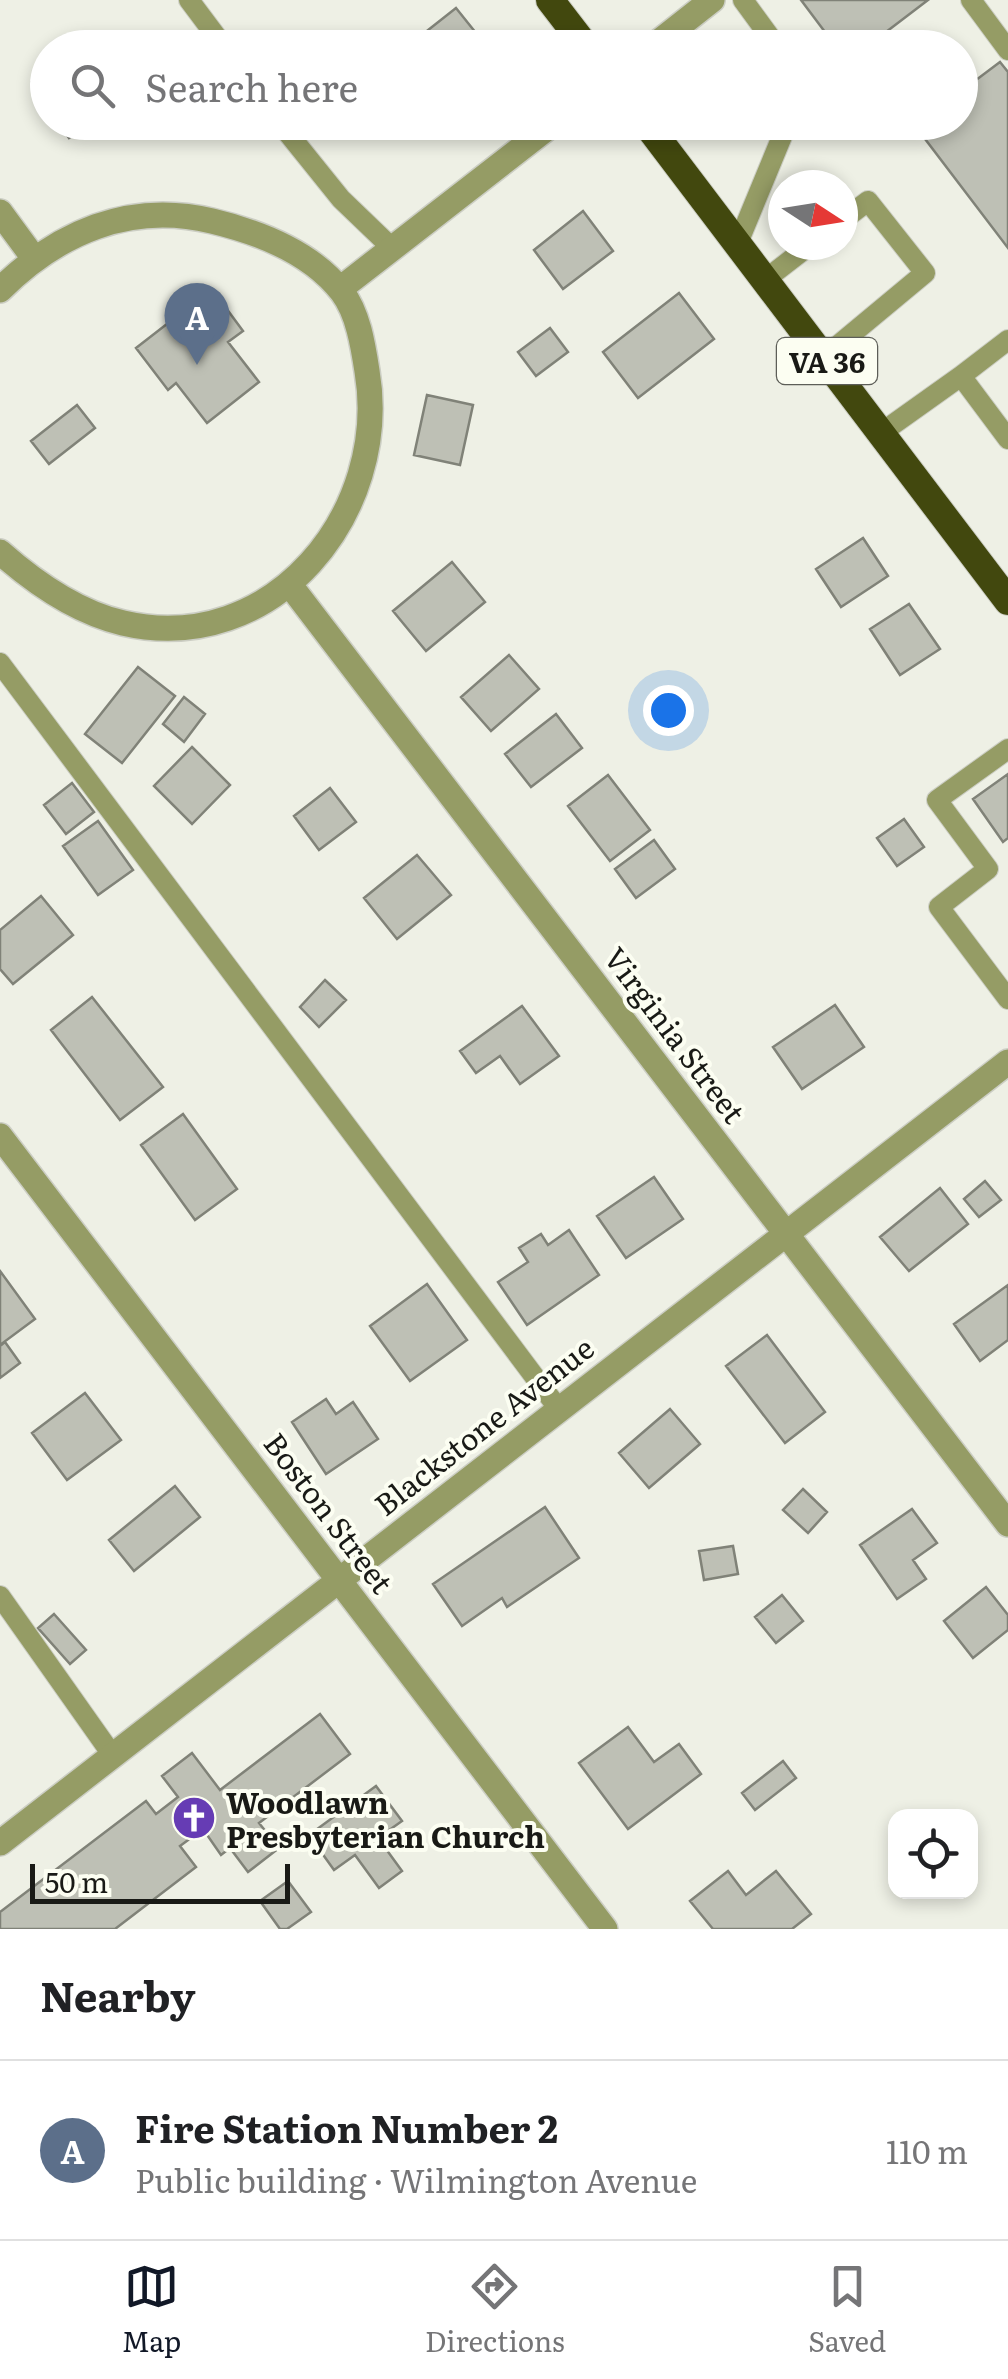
<!DOCTYPE html>
<meta charset="utf-8">
<style>
:root{--surface:#fff;--page:#f2f2f2;--text:#202124;--muted:#757577;--line:#e0e0e0;--accent:#111827}
body{margin:0;font-family:Literata,serif;background:var(--page);color:var(--text)}
.controls{position:absolute;right:30px;bottom:30px;display:grid;overflow:hidden;border-radius:20px;box-shadow:0 5px 15px #0003}
.controls button{width:90px;height:90px;display:grid;place-items:center;padding:0;border:0;border-bottom:2px solid var(--line);background:var(--surface);color:var(--text);font:50px sans-serif}
.compass{position:absolute;left:768px;top:170px;width:90px;height:90px;border-radius:50%;background:var(--surface);box-shadow:0 5px 15px #0003;rotate:102deg}
.scale{position:absolute;left:30px;bottom:25px;width:260px;box-sizing:border-box;padding-left:10px;border:5px solid #191a16;border-top:0;font-size:28px;line-height:35px;white-space:nowrap;color:#191a16;-webkit-text-stroke:8px #fcfef2;paint-order:stroke}
.you{position:absolute;left:668px;top:710px;width:35px;height:35px;margin:-25px;border:8px solid #fff;border-radius:50%;background:#1a73e8;box-shadow:0 0 0 15px #1a73e833}
.badge{display:grid;place-items:center;width:65px;height:65px;border-radius:50%;background:var(--accent);color:#fff;font-size:32px;font-weight:700}
.pin{position:absolute;translate:-50% -82px;filter:drop-shadow(0 2px 5px #0008)}
.pin::after{content:'';position:absolute;top:52px;width:35px;height:30px;background:inherit;clip-path:polygon(0 0,100% 0,50% 100%)}
.list{margin:0;padding:0;list-style:none}
h2{display:flex;justify-content:space-between;align-items:center;height:130px;margin:0;padding:0 40px;font-size:42px}
h2 small{font-size:32px;font-weight:400;color:var(--muted)}
.list li{display:grid;grid-template-columns:65px 1fr auto;gap:30px;align-items:center;box-sizing:border-box;height:180px;padding:0 40px;border-top:2px solid var(--line)}
.list b{display:block;font-size:38px;white-space:nowrap}
.list p{margin:0;font-size:32px;white-space:nowrap;color:var(--muted)}
.list em{font-size:32px;font-style:normal;color:var(--muted)}
.icon{flex:none;width:55px;height:55px;fill:none;stroke:currentColor;stroke-width:2;stroke-linecap:round;stroke-linejoin:round}
.map{position:relative;flex:none;width:1008px;height:1929px;overflow:hidden}
.search{position:absolute;background:var(--surface);box-shadow:0 5px 15px #0003;left:30px;right:30px;top:30px;height:110px;display:flex;align-items:center;gap:25px;box-sizing:border-box;padding:0 35px;border-radius:55px;color:var(--muted);font-size:38px}
.sheet{height:310px;background:var(--surface)}
nav{display:flex;justify-content:space-around;align-items:center;box-sizing:border-box;height:140px;border-top:2px solid var(--line);background:var(--surface);font-size:28px;color:var(--muted)}
nav a{display:grid;justify-items:center;gap:5px}
nav .on{color:var(--accent)}
.map>svg:first-child{display:block}
</style>
<div class="map">
<svg width="1008" height="1929" viewBox="0 0 1008 1929">
<rect width="100%" height="100%" fill="#eef0e5"/>
<!-- building -->
<path fill="#bec0b5" stroke="#808278" stroke-width="2.5" d="M801,0H928L865,48H837Z
M456,8L488,48H425L418,38Z
M1000,62L1008,72V248L916,127L921,122H960V92Z
M48,71V106L32,82Z
M58,122H92L69,138Z
M583,211L613,251L563,289L534,250Z
M212,289L243,331L228,342L259,382L207,423L176,383L168,390L136,348Z
M679,293L714,339L638,398L603,352Z
M550,328L568,352L536,376L518,352Z
M427,395L473,405L460,465L414,455Z
M77,405L95,428L49,464L31,441Z
M863,538L888,576L841,607L816,569Z
M452,562L485,602L426,651L393,611Z
M909,604L940,649L900,675L870,629Z
M509,655L539,689L491,731L461,697Z
M138,667L175,696L122,763L85,734Z
M184,697L205,714L184,742L163,724Z
M556,714L582,748L531,787L505,754Z
M192,747L230,785L192,824L154,786Z
M1008,774V838L1003,842L973,799Z
M608,775L650,830L610,861L568,806Z
M72,783L94,812L66,834L44,805Z
M330,788L356,822L319,850L294,816Z
M904,819L924,847L897,866L877,838Z
M98,821L133,870L98,895L63,846Z
M654,840L675,869L636,898L615,869Z
M417,855L451,895L397,939L364,898Z
M41,896L73,935L13,984L0,969V930Z
M325,980L346,1000L319,1027L300,1007Z
M92,997L163,1087L120,1120L51,1030Z
M835,1005L864,1047L802,1089L773,1047Z
M522,1006L559,1056L520,1084L500,1056L476,1073L460,1051Z
M183,1114L237,1189L195,1220L141,1145Z
M654,1177L683,1219L626,1258L597,1216Z
M985,1181L1001,1200L979,1217L964,1199Z
M940,1188L968,1224L909,1271L880,1237Z
M569,1230L599,1275L527,1325L498,1282L528,1262L519,1248L541,1234L548,1245Z
M0,1271L35,1319L0,1345Z
M427,1284L467,1340L410,1381L370,1326Z
M1008,1285V1340L980,1361L954,1324Z
M767,1335L825,1412L785,1443L726,1366Z
M5,1342L20,1363L0,1378V1346Z
M85,1393L121,1440L67,1480L32,1433Z
M326,1399L336,1414L353,1402L378,1439L326,1474L292,1422Z
M670,1409L700,1444L649,1488L619,1453Z
M175,1486L200,1517L134,1571L109,1540Z
M803,1489L827,1512L808,1533L783,1510Z
M545,1507L579,1558L507,1607L502,1598L462,1626L433,1584Z
M912,1509L937,1543L913,1560L926,1579L897,1599L860,1545Z
M733,1546L738,1574L704,1580L699,1551Z
M986,1587L1008,1615V1630L973,1658L944,1621Z
M782,1595L803,1621L776,1643L755,1617Z
M54,1614L86,1650L70,1664L38,1628Z
M320,1714L350,1754L259,1823L279,1848L248,1872L230,1848L221,1855L203,1829L180,1846L196,1867L115,1929H0V1912L146,1801L156,1814L178,1797L162,1776L192,1753L220,1790Z
M628,1727L654,1762L679,1744L701,1774L628,1829L579,1763Z
M783,1761L796,1778L755,1810L742,1793Z
M376,1786L402,1821L378,1838L402,1871L379,1888L355,1855L334,1870L309,1835Z
M728,1871L746,1895L776,1871L811,1914L792,1929H713L690,1901Z
M288,1881L311,1912L287,1929H280L260,1901Z"/>
<g fill="none" stroke-linecap="round" stroke-linejoin="round">
<!-- service casing -->
<g stroke="#cccec4" stroke-width="22">
<path id="service" d="M189,0L225,48
M743,0L778,48
M971,0L1008,50
M279,122L341,199L393,249
M738,243L788,122
M766,279L810,245
M1008,340L961,376L1008,439
M824,357L925,273L868,201L843,220
M881,433L961,376
M0,663L558,1408
M1008,749L937,800L988,869L939,907L1008,999
M0,1596L113,1756"/>
</g>
<!-- minor casing -->
<g stroke="#cccec4" stroke-width="28">
<path id="minor" d="M651,48L712,0
M0,212L33,257
M340,289L555,122
M0,290C57,233 129,201 212,221C258,232 312,253 342,292C358,313 363,345 367,371C391,512 273,658 123,623C76,612 35,583 0,552
M290,585L1008,1524
M0,1136L605,1929
M0,1843L1008,1062"/>
</g>
<!-- trunk casing -->
<g stroke="#cccec4" stroke-width="30">
<path id="trunk" d="M550,0L587,48
M645,122L1008,601"/>
</g>
<!-- service -->
<use href="#service" stroke="#959c65" stroke-width="20"/>
<!-- minor -->
<use href="#minor" stroke="#959c65" stroke-width="25"/>
<!-- trunk -->
<use href="#trunk" stroke="#42480e" stroke-width="28"/>
</g>
<!-- icons -->
<defs>
<g id="church-disc" transform="scale(2.25)"><circle r="9.5" fill="#663cb4" stroke="#fcfef2"/><path d="M-1.2-6h2.4v3.5h3.3v2.4h-3.3V6h-2.4V-.1h-3.3v-2.4h3.3Z" fill="#fff"/></g>
</defs>
<g fill-rule="evenodd">
<use href="#church-disc" x="194" y="1818"/>
</g>
<g text-anchor="middle" dominant-baseline="central" stroke-width="8" stroke-linejoin="round" paint-order="stroke">
<!-- shield labels -->
<rect fill="#fcfef2" stroke="#5d5e58" stroke-width="2.5" x="777" y="338" width="100" height="46" rx="8"/>
<g font-size="28" font-weight="bold" fill="#191a16">
<text x="827" y="361">VA 36</text>
</g>
<!-- street labels -->
<g font-size="30" fill="#191a16" stroke="#fcfef2">
<text transform="translate(676 1034) rotate(53)">Virginia Street</text>
<text transform="translate(483 1425) rotate(-38)">Blackstone Avenue</text>
<text transform="translate(330 1512) rotate(53)">Boston Street</text>
</g>
<!-- poi labels -->
<g font-size="30" font-weight="bold" fill="#191a16" stroke="#fcfef2" text-anchor="start">
<text x="226" y="1801">Woodlawn<tspan x="226" dy="34">Presbyterian Church</tspan></text>
</g>
</g>
</svg>
<div class="controls">
<button><svg class="icon" aria-label="locate" viewBox="0 0 24 24"><circle cx="12" cy="12" r="6"/><path d="M12 2v4M12 18v4M2 12h4M18 12h4"/></svg></button>
</div>
<svg class="compass" viewBox="-18 -18 36 36"><path d="M0-13l5 13h-10z" fill="#e53935"/><path d="M0 13l5-13h-10z" fill="#757577"/></svg>
<div class="scale">50 m</div>
<div class="you"></div>
<div class="pin badge" style="left:197px;top:365px;background:#5c6f8a">A</div>
<div class="search"><svg class="icon" aria-label="search" viewBox="0 0 24 24"><circle cx="10" cy="10" r="6"/><path d="M15 15l6 6"/></svg>Search here</div>
</div>
<section class="sheet">
<h2>Nearby<small></small></h2>
<ul class="list">
<li><span class="badge" style="background:#5c6f8a">A</span><div><b>Fire Station Number 2</b><p>Public building · Wilmington Avenue</p></div><em>110 m</em></li>
</ul>
</section>
<nav>
<a class="on"><svg class="icon" aria-label="map" viewBox="0 0 24 24"><path d="M3 6l6-2 6 2 6-2v14l-6 2-6-2-6 2zM9 4v14M15 6v14"/></svg>Map</a>
<a><svg class="icon" aria-label="directions" viewBox="0 0 24 24"><path d="M12 3l9 9-9 9-9-9zM9 14v-3h6M13 9l2 2-2 2"/></svg>Directions</a>
<a><svg class="icon" aria-label="saved" viewBox="0 0 24 24"><path d="M7 4h10v16l-5-4-5 4z"/></svg>Saved</a>
</nav>
